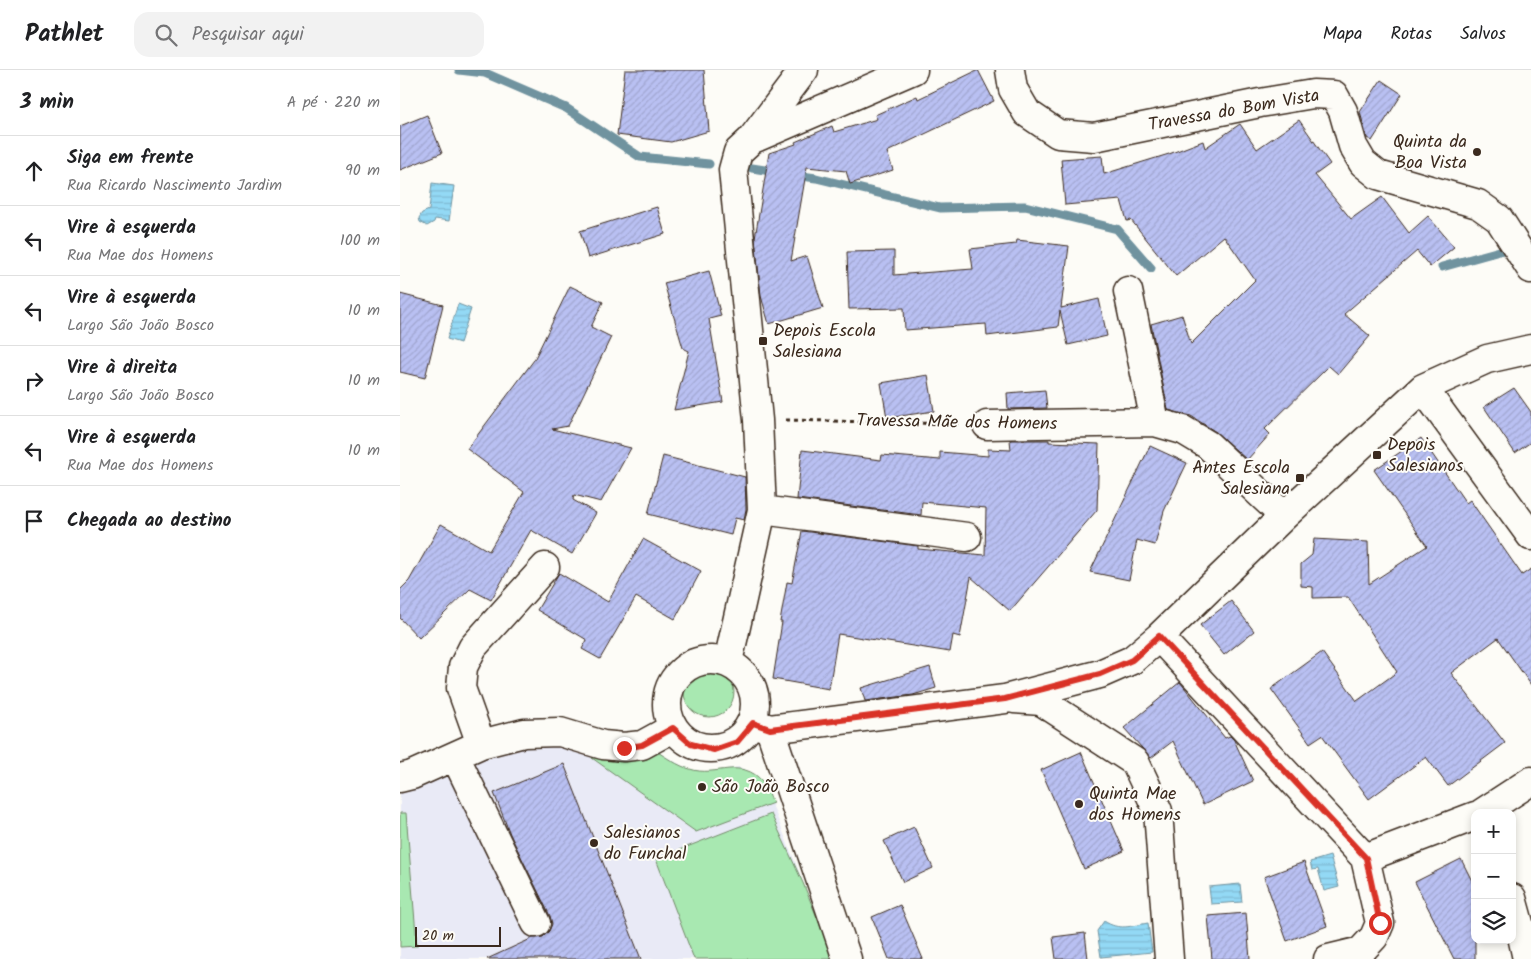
<!DOCTYPE html>
<html lang="pt">
<meta charset="utf-8">
<style>
:root{--surface:#fff;--page:#f2f2f2;--text:#202124;--muted:#757577;--line:#e0e0e0}
body{margin:0;font-family:Kalam,sans-serif;background:var(--page);color:var(--text)}
.controls{position:absolute;right:15px;bottom:15px;display:grid;overflow:hidden;border-radius:10px;box-shadow:0 2px 8px #0003}
.controls button{width:45px;height:45px;display:grid;place-items:center;padding:0;border:0;border-bottom:1px solid var(--line);background:var(--surface);color:var(--text);font:25px sans-serif}
.scale{position:absolute;left:15px;bottom:12px;width:86px;box-sizing:border-box;padding-left:5px;border:2px solid #3b2a1e;border-top:0;font-size:14px;line-height:18px;white-space:nowrap;color:#3b2a1e;-webkit-text-stroke:4px #fdfcf7;paint-order:stroke}
.stop{position:absolute;width:15px;height:15px;margin:-11px;border:4px solid #d93025;border-radius:50%;background:#fff}
.stop.end{background:#d93025;border-color:#fff;box-shadow:0 1px 5px #0008}
.list{margin:0;padding:0;list-style:none}
h2{display:flex;justify-content:space-between;align-items:center;height:65px;margin:0;padding:0 20px;font-size:21px}
h2 small{font-size:16px;font-weight:400;color:var(--muted)}
.list li{display:grid;grid-template-columns:32px 1fr auto;gap:15px;align-items:center;box-sizing:border-box;height:70px;padding:0 20px;border-top:1px solid var(--line)}
.list b{display:block;font-size:19px;white-space:nowrap}
.list p{margin:0;font-size:16px;white-space:nowrap;color:var(--muted)}
.list em{font-size:16px;font-style:normal;color:var(--muted)}
.icon{flex:none;width:28px;height:28px;fill:none;stroke:currentColor;stroke-width:2;stroke-linecap:round;stroke-linejoin:round}
.map{position:relative;flex:none;width:1131px;height:889px;overflow:hidden}
header{display:flex;align-items:center;gap:30px;box-sizing:border-box;height:70px;padding:0 25px;background:var(--surface);border-bottom:1px solid var(--line)}
header strong{font-size:24px}
nav{display:flex;gap:28px;margin-inline-start:auto;font-size:18px}
.search{width:350px;height:45px;background:var(--page);display:flex;align-items:center;gap:12px;box-sizing:border-box;padding:0 18px;border-radius:15px;color:var(--muted);font-size:19px}
main{display:flex}
aside{flex:1;background:var(--surface)}
.map>svg:first-child{display:block}
</style>
<header>
<strong>Pathlet</strong>
<div class="search"><svg class="icon" aria-label="search" viewBox="0 0 24 24"><circle cx="10" cy="10" r="6"/><path d="M15 15l6 6"/></svg>Pesquisar aqui</div>
<nav><a>Mapa</a><a>Rotas</a><a>Salvos</a></nav>
</header>
<main>
<aside>
<h2>3 min<small>A pé · 220 m</small></h2>
<ul class="list">
<li><svg class="icon" aria-label="ahead" viewBox="0 0 24 24"><path d="M12 20V5M6 11l6-6 6 6"/></svg><div><b>Siga em frente</b><p>Rua Ricardo Nascimento Jardim</p></div><em>90 m</em></li>
<li><svg class="icon" aria-label="left" viewBox="0 0 24 24"><path d="M17 20v-9H6M10 6l-5 5 5 5"/></svg><div><b>Vire à esquerda</b><p>Rua Mae dos Homens</p></div><em>100 m</em></li>
<li><svg class="icon" aria-label="left" viewBox="0 0 24 24"><path d="M17 20v-9H6M10 6l-5 5 5 5"/></svg><div><b>Vire à esquerda</b><p>Largo São João Bosco</p></div><em>10 m</em></li>
<li><svg class="icon" aria-label="right" viewBox="0 0 24 24"><path d="M7 20v-9h11M14 6l5 5-5 5"/></svg><div><b>Vire à direita</b><p>Largo São João Bosco</p></div><em>10 m</em></li>
<li><svg class="icon" aria-label="left" viewBox="0 0 24 24"><path d="M17 20v-9H6M10 6l-5 5 5 5"/></svg><div><b>Vire à esquerda</b><p>Rua Mae dos Homens</p></div><em>10 m</em></li>
<li><svg class="icon" aria-label="arrive" viewBox="0 0 24 24"><path d="M6 21V4h12l-3 4 3 4H6"/></svg><div><b>Chegada ao destino</b></div></li>
</ul>
</aside>
<div class="map">
<svg width="1131" height="889" viewBox="0 0 1131 889">
<defs>
<pattern id="water-rules" width="6" height="5" patternUnits="userSpaceOnUse" patternTransform="scale(1.25)"><rect width="6" height="5" fill="#93d9f5"/><path d="M0 2.5h6" fill="none" stroke="#80bad2"/></pattern>
<pattern id="building-hatch" width="6" height="6" patternUnits="userSpaceOnUse" patternTransform="scale(1.25)"><rect width="6" height="6" fill="#b9c0f2"/><path d="M-1 1l2-2M0 6l6-6M5 7l2-2" fill="none" stroke="#a0a5cf"/></pattern>
</defs>
<rect width="100%" height="100%" fill="#fdfcf7"/>
<filter id="ink" filterUnits="userSpaceOnUse"><feTurbulence type="fractalNoise" baseFrequency=".02" numOctaves="2"/><feDisplacementMap in="SourceGraphic" scale="10" xChannelSelector="R" yChannelSelector="G"/><feConvolveMatrix kernelMatrix="1 2 1 2 8 2 1 2 1" color-interpolation-filters="sRGB"/></filter>
<g filter="url(#ink)">
<!-- built -->
<path fill="#e9eaf6" d="M119,674L256,681L290,700L307,702L339,697L348,701L363,712L434,889H0V706Z"/>
<!-- green -->
<path fill="#a8e8b1" stroke="#728968" d="M284 622a25 25 0 1 1 50 0a25 25 0 1 1-50 0Z
M256,681C266,687 278,696 290,699C316,708 341,686 363,712C368,717 370,727 373,733L296,762L192,688Z
M0,743H6L17,876L0,877Z
M371,744L403,813L434,889H294L256,789Z"/>
<!-- water -->
<path fill="url(#water-rules)" stroke="#70939f" d="M32,113L54,116L49,151L35,149L34,152L27,156L20,152L19,148L22,143L29,140Z
M58,234L71,239L60,273L47,269Z
M930,786L939,817L924,821L918,799L912,800L910,792Z
M840,814L842,832L811,834L809,817Z
M704,851C719,861 731,856 748,853L752,882L701,887L697,861Z"/>
<g fill="none" stroke-linecap="round" stroke-linejoin="round">
<!-- stream -->
<path stroke="#70939f" stroke-width="9" d="M59,0L85,3L166,38L240,87L309,94
M352,98L377,102
M395,105L416,108L540,138L625,136L717,159L751,198
M1042,197L1114,177"/>
</g>
<!-- building -->
<path fill="url(#building-hatch)" stroke="#3b2a1e" d="M225,0H304L309,61L271,72L217,65Z
M578,0L594,31L487,82L493,100L450,114L446,101L407,97L391,191L407,186L423,238L369,254L361,226L355,168L369,83L396,74L395,72L432,56L434,62L477,49L475,45L517,26L518,29Z
M981,10L1002,24L972,71L967,68L960,42Z
M27,45L42,83L0,100V56Z
M899,50L930,94L915,105L951,149L982,127L1009,163L1028,146L1054,177L1030,197L1017,181L944,244L970,266L938,304L929,296L865,359L870,364L847,390L816,362L791,346L768,340L751,254L782,245L791,274L855,210L824,166L776,206L731,150L727,151L721,130L665,135L661,89L702,86L704,104L769,84L803,71L805,78L840,54L857,79Z
M257,137L265,164L188,188L180,161Z
M617,170L669,176L661,238L699,229L707,266L668,275L660,241L658,257L587,266L586,254L505,260L504,238L449,239L447,182L494,181V205L573,199L570,179L616,174Z
M309,201L321,246L309,249L323,332L274,340L289,281L283,278L264,213Z
M170,216L203,232L191,257L211,267L168,356L152,359L231,378L201,432L174,425L173,430L196,443L172,484L131,460L91,530L70,519L19,568L0,548V520L9,511L41,454L89,481L124,422L67,379L134,290Z
M0,224L43,235L25,308L0,302Z
M528,305L534,341L487,348L481,313Z
M1114,318L1131,342V372L1115,383L1084,337Z
M645,320L647,338L608,339L607,323Z
M1021,368L1066,433L1070,430L1122,505L1131,499V615L1098,568L1051,603L1105,673L1048,716L1026,687L969,729L922,665L910,673L871,619L922,582L957,631L997,602L948,527L913,528V517L901,516V494L912,485L914,469L968,472L969,514L1027,476L974,400Z
M610,370H649V372L699,374L697,440L610,541L571,507L560,567L553,565L550,582L438,564L429,619L373,609L382,552H380L387,512L392,513L402,461L518,476V479L585,485L586,438L522,432L521,445L397,429L402,380L481,390L482,385L540,390V382L588,386V379L611,380Z
M750,376L787,393L764,441L755,475L737,470L729,510L690,502Z
M263,386L345,407L346,439L344,450L335,448L331,465L248,444Z
M243,469L301,501L275,549L236,527L200,589L182,579L187,570L137,540L159,503L208,532Z
M831,531L854,561L824,585L800,555Z
M530,597L536,618L513,625L465,631L461,618Z
M780,612L825,668L830,666L834,670L853,711L803,735L773,671L751,688L724,658Z
M681,682L724,781L684,799L641,700Z
M164,694L241,889H87L133,868L143,867L149,861L152,854L150,846L110,764L94,723Z
M514,757L533,798L503,812L484,771Z
M1061,789L1075,817V889H1054L1015,812Z
M904,792L927,856L887,871L864,807Z
M500,835L523,889H489L472,847Z
M846,843L850,889H812L808,846Z
M685,863L688,889H656L653,867Z"/>
<g fill="none" stroke-linecap="round" stroke-linejoin="round">
<!-- minor casing -->
<g stroke="#3b2a1e" stroke-width="31">
<path id="minor" d="M610,0L613,19L627,43L658,64L694,67L860,33L913,24L934,25L943,41L953,76L963,93L978,105L1078,134L1099,149L1131,199
M353,69L513,0
M728,221L755,352
M1023,318L1131,466
M587,355L755,352L783,360L808,375L884,446
M362,440L567,467
M759,567L965,788L980,853L974,867L961,881L928,889
M267 634a44 44 0 1 1 88 0a44 44 0 1 1-88 0Z
M328,592L362,440L358,350L333,100L338,82L351,70L404,0
M614,629L641,631L735,692L758,741L769,889
M353,653L370,659L605,629L700,604L732,590L759,567L884,446L1023,318L1087,289L1131,279
M370,659L447,889
M81,674L61,618L63,597L73,577L145,497
M55,686L136,853
M0,708L12,705L81,674L124,663L160,662L203,675L224,677L242,675L273,658
M1082,743L1131,711
M965,788L1075,746
M1112,828L1120,857L1127,889"/>
</g>
<!-- path -->
<path stroke="#3b2a1e" stroke-width="3" stroke-dasharray="4 4" stroke-linecap="butt" d="M386,350L560,354"/>
<!-- minor -->
<use href="#minor" stroke="#fdfcf7" stroke-width="28"/>
</g>
</g>
<g fill="none" stroke-linecap="round" stroke-linejoin="round" filter="url(#ink)">
<!-- route -->
<path stroke="#d93025" stroke-width="6" d="M224,678L242,675L273,658L291,674L314,680L337,672L353,653L370,659L605,629L700,604L732,590L759,566L966,788L980,853"/>
</g>
<!-- markers -->
<g fill="#3b2a1e" stroke="#fdfcf7" stroke-width="2">
<circle cx="1077" cy="82" r="5"/>
<rect x="358" y="266" width="10" height="10" rx="2.5"/>
<rect x="972" y="380" width="10" height="10" rx="2.5"/>
<rect x="895" y="403" width="10" height="10" rx="2.5"/>
<circle cx="302" cy="717" r="5"/>
<circle cx="679" cy="734" r="5"/>
<circle cx="194" cy="773" r="5"/>
</g>
<g text-anchor="middle" dominant-baseline="central" stroke-width="4" stroke-linejoin="round" paint-order="stroke">
<!-- street labels -->
<g font-size="18" fill="#3b2a1e" stroke="#fdfcf7">
<text transform="translate(834 41) rotate(-10)">Travessa do Bom Vista</text>
<text transform="translate(557 353) rotate(1)">Travessa Mãe dos Homens</text>
</g>
<!-- poi labels -->
<g font-size="18" fill="#3b2a1e" stroke="#fdfcf7" text-anchor="start">
<text x="1067" y="72" text-anchor="end">Quinta da<tspan x="1067" dy="21">Boa Vista</tspan></text>
<text x="373" y="261">Depois Escola<tspan x="373" dy="21">Salesiana</tspan></text>
<text x="987" y="375">Depois<tspan x="987" dy="21">Salesianos</tspan></text>
<text x="890" y="398" text-anchor="end">Antes Escola<tspan x="890" dy="21">Salesiana</tspan></text>
<text x="312" y="717">São João Bosco</text>
<text x="689" y="724">Quinta Mae<tspan x="689" dy="21">dos Homens</tspan></text>
<text x="204" y="763">Salesianos<tspan x="204" dy="21">do Funchal</tspan></text>
</g>
</g>
</svg>
<div class="controls">
<button>+</button>
<button>−</button>
<button><svg class="icon" aria-label="layers" viewBox="0 0 24 24"><path d="M12 4l9 5-9 5-9-5zM3 14l9 5 9-5"/></svg></button>
</div>
<div class="scale">20 m</div>
<div class="stop" style="left:980px;top:853px"></div>
<div class="stop end" style="left:224px;top:678px"></div>
</div>
</main>
